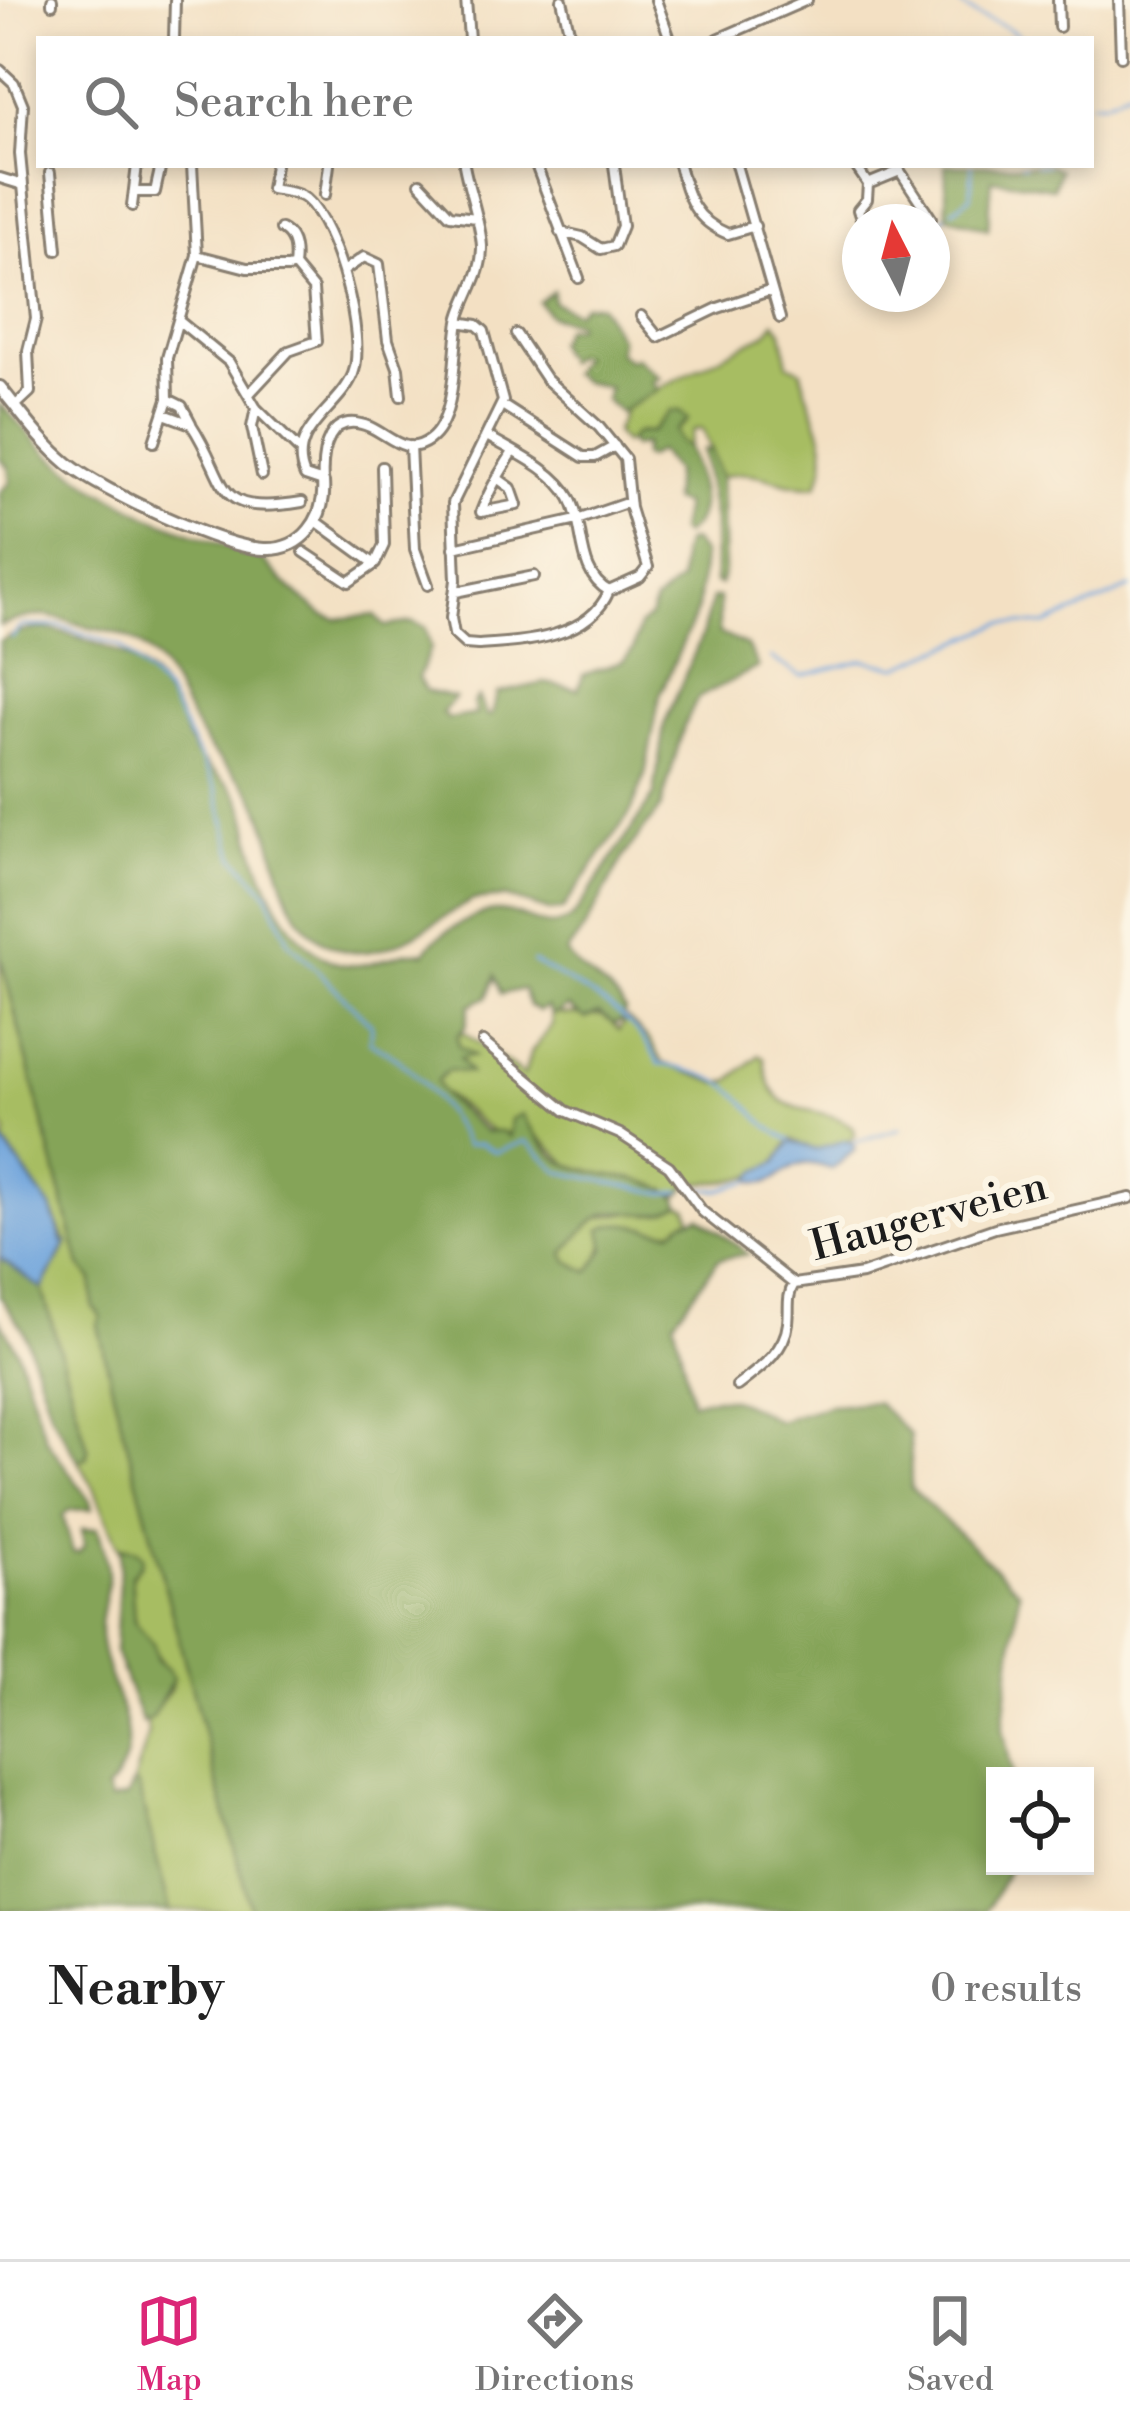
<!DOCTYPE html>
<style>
:root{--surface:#fff;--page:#f2f2f2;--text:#222;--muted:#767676;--line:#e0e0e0;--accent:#db2777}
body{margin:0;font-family:"Libre Bodoni",serif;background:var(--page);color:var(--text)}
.controls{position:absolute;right:36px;bottom:36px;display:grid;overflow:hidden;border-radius:0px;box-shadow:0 6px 18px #0003}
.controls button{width:108px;height:108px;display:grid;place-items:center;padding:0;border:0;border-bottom:3px solid var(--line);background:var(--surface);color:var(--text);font:60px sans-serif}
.compass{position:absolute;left:842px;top:204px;width:108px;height:108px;border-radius:50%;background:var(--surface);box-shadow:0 6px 18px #0003;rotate:354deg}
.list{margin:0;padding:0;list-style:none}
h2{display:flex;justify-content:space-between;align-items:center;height:156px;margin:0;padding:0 48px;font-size:51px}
h2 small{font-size:39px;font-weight:400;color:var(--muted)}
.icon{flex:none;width:66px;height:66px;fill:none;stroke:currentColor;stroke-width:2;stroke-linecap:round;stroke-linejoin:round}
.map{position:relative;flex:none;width:1130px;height:1911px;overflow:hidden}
.search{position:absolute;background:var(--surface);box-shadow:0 6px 18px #0003;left:36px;right:36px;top:36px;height:132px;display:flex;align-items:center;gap:30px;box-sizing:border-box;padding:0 42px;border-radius:0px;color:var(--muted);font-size:45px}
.sheet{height:348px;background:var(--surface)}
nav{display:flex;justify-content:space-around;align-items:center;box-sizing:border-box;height:168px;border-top:3px solid var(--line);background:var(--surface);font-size:33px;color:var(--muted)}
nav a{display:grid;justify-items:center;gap:6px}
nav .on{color:var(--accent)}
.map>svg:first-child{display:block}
</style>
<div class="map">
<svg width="1130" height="1911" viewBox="0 0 1130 1911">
<rect width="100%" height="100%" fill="#fcf5e5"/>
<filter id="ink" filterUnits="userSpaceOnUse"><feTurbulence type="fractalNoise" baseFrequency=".00833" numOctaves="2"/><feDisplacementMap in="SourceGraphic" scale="24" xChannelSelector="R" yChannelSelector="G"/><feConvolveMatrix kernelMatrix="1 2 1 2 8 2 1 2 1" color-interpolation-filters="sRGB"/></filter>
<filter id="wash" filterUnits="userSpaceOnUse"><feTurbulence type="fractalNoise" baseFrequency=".004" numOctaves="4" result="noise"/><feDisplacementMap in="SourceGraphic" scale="48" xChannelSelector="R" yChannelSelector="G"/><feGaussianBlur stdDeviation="2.7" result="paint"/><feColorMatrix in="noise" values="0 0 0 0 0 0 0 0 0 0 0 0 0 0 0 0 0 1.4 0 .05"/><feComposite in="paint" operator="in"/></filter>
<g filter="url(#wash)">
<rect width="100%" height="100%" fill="#f3e0c3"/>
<!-- green -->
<path fill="#a7bd62" stroke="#626c3f" stroke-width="3" d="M775,322L782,331L788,364L801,370C807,408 839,445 817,485C785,491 753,463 721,478L702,429L693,430L688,447L679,441L675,430L684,424L659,422L651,432H639L624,444L615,433L624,411L633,402L766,333Z
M0,955L80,1265L92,1279L93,1307L101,1316L251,1911H170L138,1786L133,1783L148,1733L146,1722L171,1688L172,1679C168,1673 134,1622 134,1618C131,1605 133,1589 131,1576L141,1564L121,1547L120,1551L94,1488L78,1460L86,1458L88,1449L42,1289L67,1245L51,1208L4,1141L7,1134L0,1121Z
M551,1014L605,1016L619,1030L627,1018L650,1041L663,1063L718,1083L729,1081L759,1055L764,1058C771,1127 814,1097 854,1128L855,1136L843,1145L818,1152L791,1139C785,1146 782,1157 775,1163C753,1181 718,1184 690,1182L680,1195L570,1165L529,1128L497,1136L439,1089L435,1081L454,1037L463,1032L524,1075L530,1054L552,1025Z
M677,1203L688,1208L691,1219C676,1235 663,1228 644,1232C631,1235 617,1241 604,1245L591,1281L563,1264L561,1249L598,1218Z"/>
<!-- forest -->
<path fill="#85a458" stroke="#50603a" stroke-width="3" d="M945,165H1050L1060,170L1053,188L992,179L988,229L947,216Z
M553,291V302L575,312L584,304L600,305L620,339L618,352L629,360L636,357L660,378L652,381L658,390L620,412L605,400L609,387L583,382L571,373L581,356L572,355L566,362L556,344L564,328L576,327V323L550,316L539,302Z
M0,404L50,455L93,486L150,517L263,560L284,583L323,615L336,619L375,615L385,626L413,622L425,627L431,648L418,678L426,691L455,698L442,713L448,719L477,714L473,703L478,697L487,716L492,715L497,693L545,683L578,689L583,675L623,661L633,650L639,626L650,617L655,602L680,581L681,553L686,542L692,541L703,554L698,608L660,695L645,775L632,810L562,910L549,911L505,897L473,900C436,919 384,965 339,949C279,929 281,852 258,804C247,781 225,768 210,749C182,715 173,662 131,639C119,631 101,631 87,627C50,615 37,610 0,626V492L10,482L8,467L0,459Z
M670,411H680L688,419L675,431L679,441L688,447C697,477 715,517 683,535L679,531L684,505L672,501L674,471L658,451L646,458L642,456L644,444L632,447L629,441L634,434L651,432Z
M702,450H711L721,478L724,571L720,585L715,583L714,522Z
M712,598H719V633L747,646L758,667L698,698L684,726L661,807L624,856L587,925L566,953C583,978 613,985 625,1011L622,1021L614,1024L599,1013L585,1019L568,1007L552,1016L547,1007L539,1011L529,1006L523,989L501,994L495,976L487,997L470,1005L466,1026L457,1036L459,1046L474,1055L460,1058L470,1073L448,1070L437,1081C444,1103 468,1115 485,1132H503L509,1137L511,1119L522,1114C530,1128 547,1153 563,1162C596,1180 645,1171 678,1198L680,1205C648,1225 630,1205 605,1214C590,1219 576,1241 564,1253L568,1261L589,1272L605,1249L601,1229C622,1216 647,1231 672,1231L684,1221L700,1217L748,1254L719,1259L674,1320L692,1402C731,1391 744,1403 778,1421L829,1405L876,1402L910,1435L911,1488L1019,1591L1003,1729L1013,1776H995V1866H1011L986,1911H251L113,1391L98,1325L101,1316L93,1307L92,1280L80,1265L0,955V641C30,625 47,626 78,637C129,655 150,663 177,713C184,726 187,742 197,755C209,772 231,781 241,801C248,815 249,830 253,845C264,883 286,931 319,954C362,984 395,944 425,953C431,941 441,935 453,928C467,920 484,910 500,911C529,913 548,938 574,916L654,795L664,725L702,635Z
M0,1258L42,1289L88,1449L86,1458L78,1460L51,1414L24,1331L0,1296Z
M0,1320L17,1350L46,1439L90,1501L92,1509L69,1510L63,1516L73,1552H79L84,1545L82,1529L98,1528C102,1543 108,1560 108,1575C108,1594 99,1612 100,1631C102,1690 156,1737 106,1791L110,1801L127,1797L133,1783L138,1786L170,1911H0Z
M121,1547L136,1550L143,1556L141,1564L131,1576L134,1621L153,1644L157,1661L169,1670L173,1679L152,1717L142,1723L115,1652Z"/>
<!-- water -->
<path fill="#6fa4dc" stroke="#46607c" stroke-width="3" d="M0,1137L51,1208L63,1243L67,1242L42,1289L0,1258Z
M845,1140L854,1143L855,1150L832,1169C824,1167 812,1162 803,1164C782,1168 773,1191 750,1181L756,1172L777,1162L791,1141L816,1150Z"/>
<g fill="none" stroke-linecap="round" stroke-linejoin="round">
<!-- stream -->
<path stroke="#6fa4dc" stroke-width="3" d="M956,0C977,23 1002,18 1022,39
M1091,102L1105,101L1130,89
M1022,165H1024
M1036,165H1047
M953,210L971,196L972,165
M932,226L946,216
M859,261L860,260
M12,638L22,626H60L120,646L166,693L216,789L234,856L267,893L289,942L371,1024L370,1042C415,1065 442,1102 466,1145L480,1144L496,1152L526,1141L560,1172L666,1194L681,1191
M771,658L801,676L864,660L898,667L1003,623L1045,625L1130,588
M533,962C583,991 632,1010 659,1064C680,1068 705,1073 724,1084C747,1098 758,1126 790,1140
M855,1142L901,1128
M694,1189L719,1190L750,1181"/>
</g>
</g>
<g filter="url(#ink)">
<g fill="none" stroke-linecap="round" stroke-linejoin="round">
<!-- street casing -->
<g stroke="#887e70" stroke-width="14">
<path id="street" d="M466,0L469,39
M562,0L571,39
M656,0L670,39
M1058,0L1059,27
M1119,0L1121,56
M52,4V0
M174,39L175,0
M718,39L807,0
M0,70L14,83L23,105L20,154L36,319L28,351L30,392L15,406
M275,165L271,189C283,191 297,192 306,199C336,224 367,338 353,374C339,410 285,431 305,476L323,482C321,452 328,409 370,427C390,436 406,457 429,440C459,418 452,349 460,317C467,293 483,273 482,246C480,219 469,192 464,165
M536,165L579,278
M679,165C688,198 694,220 728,234L755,226
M736,165L780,318
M855,165L868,184L867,199L858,210L862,222
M50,173L57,250
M0,178L23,185
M420,183L450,215L477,218
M868,184L900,171L931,218
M135,192H155L161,165
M325,195L329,165
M132,206L137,165
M560,232L582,237L601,249L614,246L622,226L614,165
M197,255L247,268H288L294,266C296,251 295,236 281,229
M345,270L364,257L379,264L388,340L398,368L401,396
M641,316L658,337L718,308L772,290
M179,321L229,362L256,408L300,451
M459,322L477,325L484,331L503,401L453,503L456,580L451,618L454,634L465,644L478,645C524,642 589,639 609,591
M516,334L546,379L599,427L625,459L630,508L648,567L640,577L609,591
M249,394L289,351L317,341L313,289L294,266
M168,399L182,406L191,423
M502,405L583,457H595L615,446
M256,408L252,427L262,475
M164,414L191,424C231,485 210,517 302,502
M487,436C514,452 555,470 570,498C586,528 576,573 609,591
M154,442L168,399L167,358L197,255L192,165
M410,446L415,549L428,585
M497,478L511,488L517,505L481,512C489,490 501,471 513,452
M316,521L375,564L384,545L382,467
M454,548L577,520L629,502
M304,552L349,582L375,564
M456,592L534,576
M483,1042L566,1111L620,1134L669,1166L702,1211L794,1284
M737,1386C759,1369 785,1352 788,1323C790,1308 786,1297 794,1284L862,1274L995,1228L1130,1198"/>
</g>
<!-- secondary casing -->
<g stroke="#887e70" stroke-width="16">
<path id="secondary" d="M0,387C21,413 42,443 68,464C104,492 220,547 264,549C303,551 326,518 323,482"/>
</g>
<!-- street -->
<use href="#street" stroke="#fff" stroke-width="8"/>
<!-- secondary -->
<use href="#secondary" stroke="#fff" stroke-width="10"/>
</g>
</g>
<g text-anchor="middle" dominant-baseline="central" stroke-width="12" stroke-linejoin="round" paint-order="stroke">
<!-- street labels -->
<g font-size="42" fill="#1c1c1c" stroke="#fcf5e5">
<text transform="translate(929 1217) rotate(-15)">Haugerveien</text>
</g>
</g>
</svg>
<div class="controls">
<button><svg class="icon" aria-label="locate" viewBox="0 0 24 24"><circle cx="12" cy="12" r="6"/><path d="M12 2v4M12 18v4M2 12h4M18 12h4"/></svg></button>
</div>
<svg class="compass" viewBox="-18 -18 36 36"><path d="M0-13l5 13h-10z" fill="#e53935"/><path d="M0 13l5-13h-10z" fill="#767676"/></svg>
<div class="search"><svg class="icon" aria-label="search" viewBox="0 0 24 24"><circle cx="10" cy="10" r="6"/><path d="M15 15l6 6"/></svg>Search here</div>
</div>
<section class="sheet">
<h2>Nearby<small>0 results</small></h2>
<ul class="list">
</ul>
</section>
<nav>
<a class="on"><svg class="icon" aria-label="map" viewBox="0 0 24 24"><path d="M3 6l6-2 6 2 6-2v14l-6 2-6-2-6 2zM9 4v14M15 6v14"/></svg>Map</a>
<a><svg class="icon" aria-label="directions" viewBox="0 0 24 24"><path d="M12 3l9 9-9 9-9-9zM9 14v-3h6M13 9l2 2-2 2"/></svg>Directions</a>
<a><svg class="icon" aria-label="saved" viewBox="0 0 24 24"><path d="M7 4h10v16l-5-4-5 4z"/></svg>Saved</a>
</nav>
